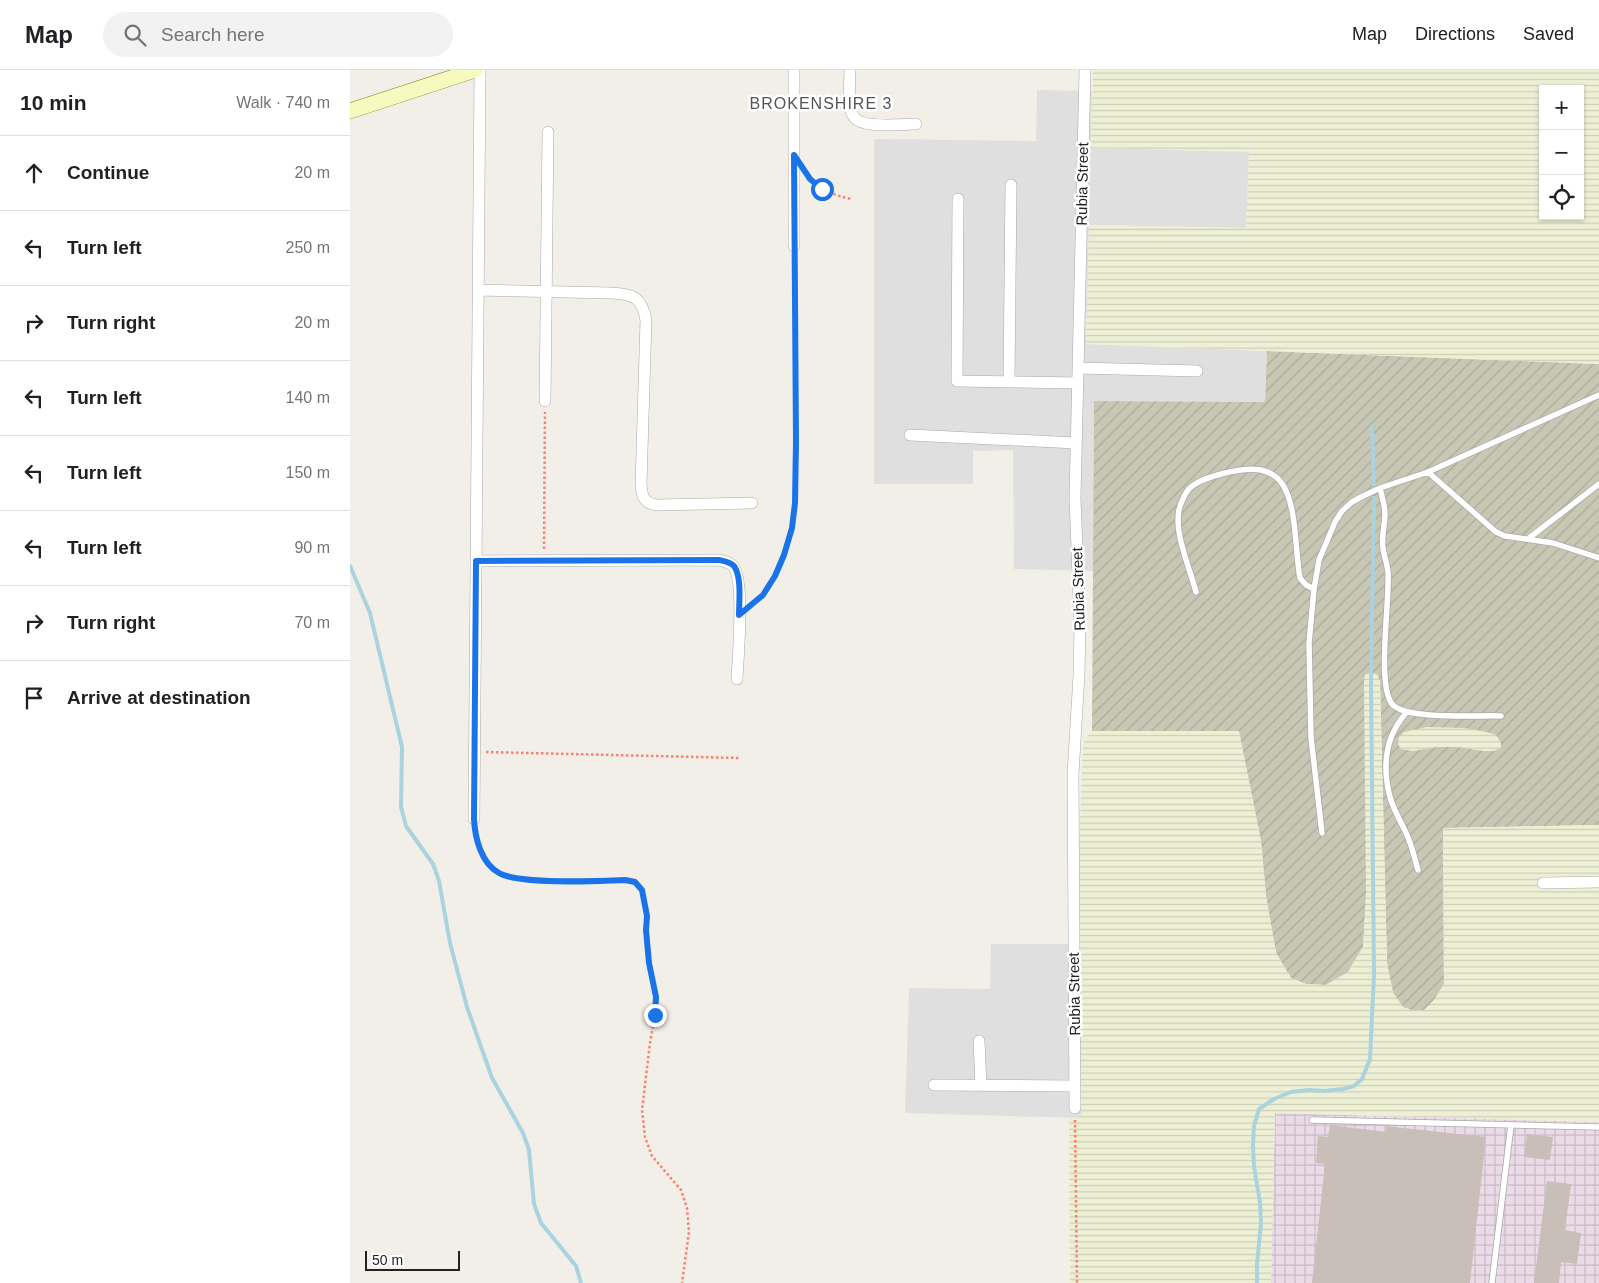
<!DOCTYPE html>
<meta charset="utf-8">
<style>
:root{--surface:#fff;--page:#f2f2f2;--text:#202124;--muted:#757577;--line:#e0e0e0}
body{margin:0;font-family:Arial,sans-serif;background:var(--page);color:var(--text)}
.controls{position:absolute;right:15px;top:15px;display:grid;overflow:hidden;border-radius:0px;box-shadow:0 1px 4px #0004}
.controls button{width:45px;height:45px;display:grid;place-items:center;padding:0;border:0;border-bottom:1px solid var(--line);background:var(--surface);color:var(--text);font:25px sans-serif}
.scale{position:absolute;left:15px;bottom:12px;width:95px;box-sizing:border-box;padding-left:5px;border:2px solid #222;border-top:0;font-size:14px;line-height:18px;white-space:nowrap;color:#222;-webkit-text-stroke:4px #fff;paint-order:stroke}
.stop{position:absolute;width:15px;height:15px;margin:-11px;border:4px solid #1a73e8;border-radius:50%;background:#fff}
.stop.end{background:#1a73e8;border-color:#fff;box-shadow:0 1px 5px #0008}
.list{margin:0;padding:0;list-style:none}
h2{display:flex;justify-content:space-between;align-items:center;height:65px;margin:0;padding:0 20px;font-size:21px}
h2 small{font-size:16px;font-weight:400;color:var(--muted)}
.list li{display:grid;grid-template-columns:32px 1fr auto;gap:15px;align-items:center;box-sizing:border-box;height:75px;padding:0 20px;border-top:1px solid var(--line)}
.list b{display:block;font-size:19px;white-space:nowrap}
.list em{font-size:16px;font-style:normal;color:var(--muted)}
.icon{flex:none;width:28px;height:28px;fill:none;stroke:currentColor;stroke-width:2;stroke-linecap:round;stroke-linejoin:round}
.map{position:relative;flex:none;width:1249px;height:1213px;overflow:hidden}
header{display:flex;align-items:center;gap:30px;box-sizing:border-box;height:70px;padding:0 25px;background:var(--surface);border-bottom:1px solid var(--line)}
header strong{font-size:24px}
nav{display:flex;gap:28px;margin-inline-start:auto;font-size:18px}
.search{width:350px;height:45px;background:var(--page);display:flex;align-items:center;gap:12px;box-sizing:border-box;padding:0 18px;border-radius:28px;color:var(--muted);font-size:19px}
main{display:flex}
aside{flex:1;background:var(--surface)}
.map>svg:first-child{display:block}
</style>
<header>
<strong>Map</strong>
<div class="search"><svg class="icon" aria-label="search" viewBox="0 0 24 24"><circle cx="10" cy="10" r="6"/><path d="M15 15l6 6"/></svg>Search here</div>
<nav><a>Map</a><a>Directions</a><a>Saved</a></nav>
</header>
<main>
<aside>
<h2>10 min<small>Walk · 740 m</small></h2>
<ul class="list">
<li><svg class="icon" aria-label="ahead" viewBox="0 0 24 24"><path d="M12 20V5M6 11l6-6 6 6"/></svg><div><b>Continue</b></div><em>20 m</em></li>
<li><svg class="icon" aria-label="left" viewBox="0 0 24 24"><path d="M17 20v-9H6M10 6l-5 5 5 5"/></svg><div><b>Turn left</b></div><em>250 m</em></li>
<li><svg class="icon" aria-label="right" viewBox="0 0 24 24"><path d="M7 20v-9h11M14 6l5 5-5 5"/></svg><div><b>Turn right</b></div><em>20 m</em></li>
<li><svg class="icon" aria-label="left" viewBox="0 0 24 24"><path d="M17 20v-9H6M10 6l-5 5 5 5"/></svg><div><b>Turn left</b></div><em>140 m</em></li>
<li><svg class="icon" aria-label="left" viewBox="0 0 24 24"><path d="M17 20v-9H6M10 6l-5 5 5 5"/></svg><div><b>Turn left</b></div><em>150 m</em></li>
<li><svg class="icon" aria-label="left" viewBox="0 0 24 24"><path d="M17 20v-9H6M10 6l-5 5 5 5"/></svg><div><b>Turn left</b></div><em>90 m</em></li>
<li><svg class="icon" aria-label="right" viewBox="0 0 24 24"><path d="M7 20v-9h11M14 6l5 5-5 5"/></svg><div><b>Turn right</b></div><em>70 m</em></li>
<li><svg class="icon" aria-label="arrive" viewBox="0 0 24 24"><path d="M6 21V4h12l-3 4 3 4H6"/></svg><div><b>Arrive at destination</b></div></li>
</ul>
</aside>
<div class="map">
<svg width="1249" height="1213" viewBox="0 0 1249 1213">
<defs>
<pattern id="industrial-grid" width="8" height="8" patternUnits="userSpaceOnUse" patternTransform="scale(1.25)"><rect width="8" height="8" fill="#ebdbe8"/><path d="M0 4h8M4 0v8" fill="none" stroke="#c9bcc7"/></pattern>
<pattern id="construction-furrows" width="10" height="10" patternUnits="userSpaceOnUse" patternTransform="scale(1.25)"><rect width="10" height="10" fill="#c7c7b4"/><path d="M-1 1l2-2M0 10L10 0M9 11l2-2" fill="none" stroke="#abab9a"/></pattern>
<pattern id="farmland-rules" width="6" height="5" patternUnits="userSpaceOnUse" patternTransform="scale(1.25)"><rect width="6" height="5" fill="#eef0d5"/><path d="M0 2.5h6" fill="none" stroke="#ccceb7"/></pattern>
</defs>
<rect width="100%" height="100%" fill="#f2efe9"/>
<!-- residential -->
<path fill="#e0dfdf" d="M687,20L742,21L741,78L899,81L896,158L739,155L736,274L917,281L915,332L744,331L743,501L664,499L663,380L623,381V414H524V69L686,71Z
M641,874H729L731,1048L555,1043L559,918L640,919Z"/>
<!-- industrial -->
<path fill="url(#industrial-grid)" d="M925,1043L1249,1052V1213H921Z"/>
<!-- construction -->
<path fill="url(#construction-furrows)" d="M917,281L1249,294V755L1093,758L1094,914L1084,930L1074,940L1064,941L1053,937L1043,923L1037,893L1030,611L1013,877L998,902L976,915L956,914L941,908L926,883L916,826L911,771L889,662L742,661L744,331L915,332Z"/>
<!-- farmland -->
<path fill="url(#farmland-rules)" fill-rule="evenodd" d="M743,0H1249V294L736,274L739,155L896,158L899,82L741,78ZM1193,19H1230V146H1193Z
M1020,602L1027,604L1030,611L1037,893L1043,923L1053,937L1064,941L1074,940L1084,930L1094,914L1093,758L1249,755V1052L925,1043L921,1213H720L719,1048H731L729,780L733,678L735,668L742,661H889L911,771L916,826L926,883L941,908L956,914L976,915L998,902L1013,877L1016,824L1014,610L1015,605Z
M1077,657L1114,658L1137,662L1146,665L1151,673V678L1144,681H1134L1107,677H1087L1063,681L1051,679L1048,674L1049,667L1054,662Z"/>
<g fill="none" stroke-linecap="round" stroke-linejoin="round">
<!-- stream -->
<path stroke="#aad3df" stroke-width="4" d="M1022,356L1024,415
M0,496L20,543L52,677L51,737L56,756L83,794L89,811L100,873L117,937L142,1008L173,1063L179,1080L184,1134L191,1153L226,1196L231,1213
M907,1213V1194L911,1153L910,1133L904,1096L903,1076L904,1056L909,1039L924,1029L941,1022L959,1020L974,1021L993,1019L1004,1016L1012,1009L1020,989L1024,905L1021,612L1024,428"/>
</g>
<!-- building -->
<path fill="#c7bfb8" d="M980,1055L1036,1062V1056L1044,1057L1136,1067L1120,1213H962L975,1094L966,1093L968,1066L978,1067Z
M1177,1064L1203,1067L1200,1090L1174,1087Z
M1197,1111L1221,1114L1215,1160L1231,1163L1227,1194L1211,1192L1209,1213H1184Z"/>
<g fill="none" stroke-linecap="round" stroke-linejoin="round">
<!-- lane casing -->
<g stroke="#a9a9a9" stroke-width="7">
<path id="lane" d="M1078,402L1146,462L1155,466L1203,473L1249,488
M1030,418C1032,427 1035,435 1035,444C1035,456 1031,466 1033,478C1034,487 1038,495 1038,504C1040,530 1026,618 1043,635C1058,650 1129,645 1151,646
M1179,468L1249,414
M846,522C840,499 824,463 829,440C830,435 835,423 839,419C851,406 894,397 911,400C920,402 928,407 933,415C947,437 945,482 950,508L956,515L964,519
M1056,643C1035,667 1032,696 1040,727C1044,742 1054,756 1059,770C1063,780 1065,790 1068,800
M972,763L961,667L959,573L964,519L969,490L985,452L992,441L1002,432L1013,426L1030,418L1078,402L1249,325
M962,1050L1249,1057
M1142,1213L1161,1055"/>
</g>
<!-- street casing -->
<g stroke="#a9a9a9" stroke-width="12">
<path id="street" d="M500,0C500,11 497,39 504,47C512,59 552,54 566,54
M608,129L607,311L728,313
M444,176V0
M128,220L261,223C283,224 292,227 296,250L291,414C292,426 293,433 307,435L402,433
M728,298L847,301
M659,312L661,115
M195,331L198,62
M560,365L726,373
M126,491L369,490C374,491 379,492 383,496C395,509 388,588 387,609
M124,749L130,0
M1193,813L1249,812
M629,971L631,1016
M584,1015L725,1016
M725,1038L723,704L729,605L730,556L725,428L735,0"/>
</g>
<!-- secondary casing -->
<g stroke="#707d05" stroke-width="16">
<path id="secondary" d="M0,41L125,0"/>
</g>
<!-- path -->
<path stroke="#fa8072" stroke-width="2.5" stroke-dasharray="2.5 2.5" stroke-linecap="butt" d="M456,103C467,119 483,125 501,129
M194,479L195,342
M402,535L413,525L425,506L434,485L442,458L445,433L446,372L444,187
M136,682L389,688
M125,761C126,775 136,796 149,803C170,815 249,811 275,810L285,813L292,820L297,846L296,860L299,893L306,927L305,945L300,973L292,1040L295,1067L302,1086L331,1120L337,1138L339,1162L332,1213
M725,1050L727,1213"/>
<!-- lane -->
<use href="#lane" stroke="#fff" stroke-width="5.5"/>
<!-- street -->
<use href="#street" stroke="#fff" stroke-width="11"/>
<!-- secondary -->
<use href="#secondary" stroke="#f7fabf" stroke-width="15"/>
</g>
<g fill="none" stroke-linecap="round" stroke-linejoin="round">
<!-- route -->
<path stroke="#1a73e8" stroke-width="6" d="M305,945L306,927L299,893L296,860L297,846L292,820L285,812L275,810C249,811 170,815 149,803C131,793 125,768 124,749L126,491L369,490C374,491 380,492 384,496C392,507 389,532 389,545L413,525L425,506L434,485L442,458L445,433L446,372L444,85L460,109L472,119"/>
</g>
<g text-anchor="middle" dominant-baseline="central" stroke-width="5" stroke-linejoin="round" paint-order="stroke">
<!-- street labels -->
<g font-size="15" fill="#222" stroke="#fff">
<text transform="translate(732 114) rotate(-89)">Rubia Street</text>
<text transform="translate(728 519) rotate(-92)">Rubia Street</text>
<text transform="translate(724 924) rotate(-91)">Rubia Street</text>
</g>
<!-- neighbourhood labels -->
<g font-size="16" letter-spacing="1" fill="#555" stroke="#fff">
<text x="471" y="33">BROKENSHIRE 3</text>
</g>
</g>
</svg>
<div class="controls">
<button>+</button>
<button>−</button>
<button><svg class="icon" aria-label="locate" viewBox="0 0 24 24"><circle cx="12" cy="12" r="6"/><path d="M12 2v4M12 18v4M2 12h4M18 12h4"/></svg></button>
</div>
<div class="scale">50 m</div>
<div class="stop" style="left:472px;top:119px"></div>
<div class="stop end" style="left:305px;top:945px"></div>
</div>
</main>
